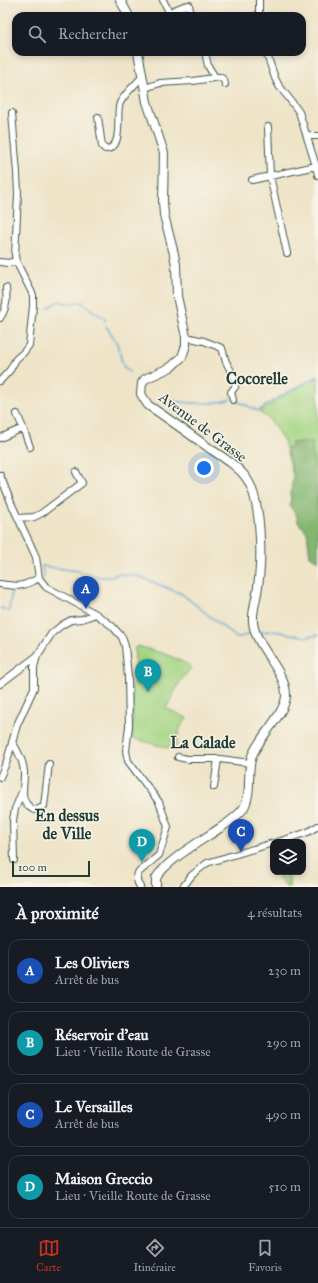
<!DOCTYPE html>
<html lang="fr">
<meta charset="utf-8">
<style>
:root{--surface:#171b24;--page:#242831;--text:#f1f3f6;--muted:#9ea1a6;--line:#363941;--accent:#c8321e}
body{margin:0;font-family:"IM FELL Great Primer",serif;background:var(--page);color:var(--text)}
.controls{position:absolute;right:12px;bottom:12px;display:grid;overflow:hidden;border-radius:8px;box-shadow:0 2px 6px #0003}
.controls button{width:36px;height:36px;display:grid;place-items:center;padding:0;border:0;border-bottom:1px solid var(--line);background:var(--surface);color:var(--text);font:20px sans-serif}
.scale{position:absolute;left:12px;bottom:10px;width:78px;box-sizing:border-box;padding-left:4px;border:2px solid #1f3d34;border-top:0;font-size:11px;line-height:14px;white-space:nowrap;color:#1f3d34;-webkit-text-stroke:3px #f7f3e8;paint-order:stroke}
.you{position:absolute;left:204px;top:468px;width:14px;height:14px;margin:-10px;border:3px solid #fff;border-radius:50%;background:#1a73e8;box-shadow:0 0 0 6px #1a73e833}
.badge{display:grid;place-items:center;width:26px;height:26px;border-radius:50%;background:var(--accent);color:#fff;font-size:13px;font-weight:700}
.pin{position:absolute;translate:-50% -33px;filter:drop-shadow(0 1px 2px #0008)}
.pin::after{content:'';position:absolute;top:21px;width:14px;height:12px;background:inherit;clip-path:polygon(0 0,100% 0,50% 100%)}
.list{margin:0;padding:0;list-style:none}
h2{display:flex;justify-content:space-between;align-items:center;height:52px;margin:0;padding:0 16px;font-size:17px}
h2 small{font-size:13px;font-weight:400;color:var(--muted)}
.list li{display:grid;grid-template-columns:26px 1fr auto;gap:12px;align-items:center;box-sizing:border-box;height:64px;margin:0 8px 8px;padding:0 8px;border:1px solid var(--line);border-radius:12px}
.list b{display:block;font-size:15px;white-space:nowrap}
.list p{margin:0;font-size:13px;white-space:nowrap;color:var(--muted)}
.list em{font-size:13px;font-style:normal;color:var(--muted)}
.icon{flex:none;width:22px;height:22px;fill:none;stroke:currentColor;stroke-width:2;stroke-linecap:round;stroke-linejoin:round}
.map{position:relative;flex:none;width:318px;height:887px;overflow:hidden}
.search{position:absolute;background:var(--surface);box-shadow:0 2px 6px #0003;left:12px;right:12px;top:12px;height:44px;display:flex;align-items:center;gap:10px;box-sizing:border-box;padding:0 14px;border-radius:12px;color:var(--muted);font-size:15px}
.sheet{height:340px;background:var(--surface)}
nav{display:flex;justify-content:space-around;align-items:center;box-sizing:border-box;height:56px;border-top:1px solid var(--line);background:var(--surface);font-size:11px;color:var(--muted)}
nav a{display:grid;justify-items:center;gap:2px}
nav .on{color:var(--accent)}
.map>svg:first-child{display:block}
</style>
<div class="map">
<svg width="318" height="887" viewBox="0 0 318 887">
<rect width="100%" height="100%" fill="#f7f3e8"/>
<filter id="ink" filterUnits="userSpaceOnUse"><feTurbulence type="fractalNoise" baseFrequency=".025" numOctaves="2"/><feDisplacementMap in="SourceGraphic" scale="8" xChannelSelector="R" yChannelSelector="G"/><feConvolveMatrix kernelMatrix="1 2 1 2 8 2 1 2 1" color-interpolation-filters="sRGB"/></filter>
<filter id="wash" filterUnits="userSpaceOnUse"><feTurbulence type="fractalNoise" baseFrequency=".012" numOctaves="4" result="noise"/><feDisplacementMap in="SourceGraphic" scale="16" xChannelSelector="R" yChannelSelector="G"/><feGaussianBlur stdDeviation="0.9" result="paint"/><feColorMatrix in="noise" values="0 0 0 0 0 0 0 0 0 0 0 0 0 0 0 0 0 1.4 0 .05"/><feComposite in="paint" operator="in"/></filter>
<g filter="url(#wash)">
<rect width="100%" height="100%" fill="#eee4c8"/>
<!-- green -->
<path fill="#a5d584" stroke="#62895c" d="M318,377V561L310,556L307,532L298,522L297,516L290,506L293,475L284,441L270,420L259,412L289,392Z
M137,646C157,651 174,656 192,667L181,680L166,708L187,718L180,728L175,750L131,738L133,720L131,686L134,682L135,648Z
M278,872H289V887H286L275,874Z"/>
<!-- forest -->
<path fill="#84b672" stroke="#527a53" d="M312,441L318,514V561L310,556L307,532L298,522L297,516L290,506L293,475L286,448L292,447L291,443Z"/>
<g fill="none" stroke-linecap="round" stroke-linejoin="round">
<!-- stream -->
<path stroke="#5da4d4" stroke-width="1.5" d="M48,308L60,301C63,302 66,303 69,304C74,304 76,301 81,302C90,306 95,315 105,318V321
M106,326L117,343L123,366L129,372
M162,399C182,403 211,406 231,399
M235,400L258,411L277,398L318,376
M44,578L42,566L78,571L100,577H111L118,574L138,576L182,594L237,638L250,634
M0,608L9,611L12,589L22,591L39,586
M260,632L274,631L306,637L318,635"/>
</g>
</g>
<g filter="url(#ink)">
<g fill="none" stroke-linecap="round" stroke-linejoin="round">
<!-- minor casing -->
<g stroke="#3e564a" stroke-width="8">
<path id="minor" d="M163,0L169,12L184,6L189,5L191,16
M259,16V0
M205,52L208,66L215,77
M266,52L275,78L279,86L288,97L299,112L306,134L311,136H318
M145,88L160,83L193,81L220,77L224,80L225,84
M98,117L102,146L105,149C125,150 115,113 120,103C125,93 136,84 143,76
M268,127L270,176L287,253
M306,134L316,166L318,168
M252,180L316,166L318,175
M0,262L8,263L16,261
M0,318C7,308 7,299 6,288
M186,337L204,341L222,348L226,362L236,380L235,387L231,392L233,400
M0,381L10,370L16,359L24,352L29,345L33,306V295L16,261L15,256L18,194L17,173L12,113
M17,414L23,428
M0,438L23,428L30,447
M0,475L12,505L32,548L36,557L39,578L46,587L96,614L112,626L122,637L125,646L128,677L129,726L126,751L128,761L159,802L168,827L159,855L138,873C136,879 137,882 140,887
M18,518L34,517L42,513L82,483L76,472
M0,584C19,587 22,587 39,578
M0,684L37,656
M12,742C18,751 23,760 24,771C25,787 17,801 34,810L39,809L44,806L49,764
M178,757L187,759H220L250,763
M0,777L7,761L17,725L34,688V667L37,656L52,633L62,625L71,620L82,619L96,614
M214,787L218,759
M278,842L308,832L318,826
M14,860L13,820L15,809L22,792
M183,887L192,875L207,863L273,843"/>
</g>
<!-- major casing -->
<g stroke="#3e564a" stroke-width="10">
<path id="major" d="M120,0L129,16
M138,52L147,102L164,153L163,201L164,215L174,254L176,265L177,296L186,337V345L182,357L171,367L145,379L142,383L141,394L148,405C170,420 191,435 212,450C224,458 239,467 247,479C262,502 262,560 258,586C257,598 252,610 253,622C255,647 287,672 286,696C285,714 259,737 252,756C246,773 253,793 243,809C237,817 228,823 220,828C201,841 167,860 156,878V887"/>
</g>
<!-- minor -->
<use href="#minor" stroke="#fff" stroke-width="6"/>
<!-- major -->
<use href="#major" stroke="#fff" stroke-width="8"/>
</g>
</g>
<g text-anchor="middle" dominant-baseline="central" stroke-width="3" stroke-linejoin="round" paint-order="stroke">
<!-- street labels -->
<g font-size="15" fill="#1f3d34" stroke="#f7f3e8">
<text transform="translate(203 427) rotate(37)">Avenue de Grasse</text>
</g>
<!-- neighbourhood labels -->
<g font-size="16" font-weight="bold" fill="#1f3d34" stroke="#f7f3e8">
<text x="257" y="378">Cocorelle</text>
<text x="203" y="742">La Calade</text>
<text x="67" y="815">En dessus<tspan x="67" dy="18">de Ville</tspan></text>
</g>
</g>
</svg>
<div class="controls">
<button><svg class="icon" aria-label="layers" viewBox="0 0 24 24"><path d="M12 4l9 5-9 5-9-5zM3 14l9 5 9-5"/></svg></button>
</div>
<div class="scale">100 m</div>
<div class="you"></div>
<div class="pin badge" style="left:86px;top:609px;background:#1a4fb4">A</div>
<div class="pin badge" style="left:148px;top:692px;background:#0f9aa8">B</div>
<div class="pin badge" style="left:241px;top:852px;background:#1a4fb4">C</div>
<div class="pin badge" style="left:142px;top:862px;background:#0f9aa8">D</div>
<div class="search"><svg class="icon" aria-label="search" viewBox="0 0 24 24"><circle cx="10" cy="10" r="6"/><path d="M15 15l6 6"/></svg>Rechercher</div>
</div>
<section class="sheet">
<h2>À proximité<small>4 résultats</small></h2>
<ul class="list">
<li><span class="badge" style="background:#1a4fb4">A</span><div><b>Les Oliviers</b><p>Arrêt de bus</p></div><em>230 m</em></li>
<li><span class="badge" style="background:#0f9aa8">B</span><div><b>Réservoir d'eau</b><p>Lieu · Vieille Route de Grasse</p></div><em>290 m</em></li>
<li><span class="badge" style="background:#1a4fb4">C</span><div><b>Le Versailles</b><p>Arrêt de bus</p></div><em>490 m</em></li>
<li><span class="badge" style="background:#0f9aa8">D</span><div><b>Maison Greccio</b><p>Lieu · Vieille Route de Grasse</p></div><em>510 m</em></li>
</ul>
</section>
<nav>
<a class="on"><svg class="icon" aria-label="map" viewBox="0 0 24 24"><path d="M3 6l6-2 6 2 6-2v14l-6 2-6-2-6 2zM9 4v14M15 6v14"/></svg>Carte</a>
<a><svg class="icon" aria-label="directions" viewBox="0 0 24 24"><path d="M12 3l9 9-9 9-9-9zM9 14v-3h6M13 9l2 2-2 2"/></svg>Itinéraire</a>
<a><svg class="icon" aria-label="saved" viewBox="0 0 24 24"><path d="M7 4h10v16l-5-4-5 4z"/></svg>Favoris</a>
</nav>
